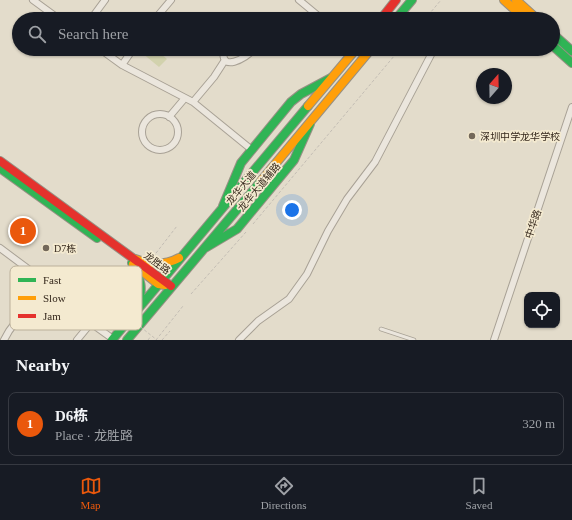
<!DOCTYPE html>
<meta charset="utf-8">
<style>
:root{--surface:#171b24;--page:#20242c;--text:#f1f3f6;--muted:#9ea1a6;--line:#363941;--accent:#ea580c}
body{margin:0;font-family:"Times New Roman","Noto Sans SC",serif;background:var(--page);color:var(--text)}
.controls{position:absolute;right:12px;bottom:12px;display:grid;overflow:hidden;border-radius:8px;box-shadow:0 1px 3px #0004}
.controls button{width:36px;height:36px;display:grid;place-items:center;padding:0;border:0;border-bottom:1px solid var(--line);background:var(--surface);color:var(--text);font:20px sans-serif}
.compass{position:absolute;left:476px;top:68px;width:36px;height:36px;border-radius:50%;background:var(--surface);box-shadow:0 1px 3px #0004;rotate:20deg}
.you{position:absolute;left:292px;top:210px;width:14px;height:14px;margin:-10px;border:3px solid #fff;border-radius:50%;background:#1a73e8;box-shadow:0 0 0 6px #1a73e833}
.badge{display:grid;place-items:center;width:26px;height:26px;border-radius:50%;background:var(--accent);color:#fff;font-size:13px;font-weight:700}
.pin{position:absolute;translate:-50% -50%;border:2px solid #fff;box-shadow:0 1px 4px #0006}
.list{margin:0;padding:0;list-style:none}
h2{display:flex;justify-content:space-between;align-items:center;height:52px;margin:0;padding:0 16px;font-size:17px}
h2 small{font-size:13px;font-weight:400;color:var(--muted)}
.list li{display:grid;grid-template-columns:26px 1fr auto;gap:12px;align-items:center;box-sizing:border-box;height:64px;margin:0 8px 8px;padding:0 8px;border:1px solid var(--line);border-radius:8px}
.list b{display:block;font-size:15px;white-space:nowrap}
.list p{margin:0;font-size:13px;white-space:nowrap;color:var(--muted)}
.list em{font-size:13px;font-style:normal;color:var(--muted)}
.icon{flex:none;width:22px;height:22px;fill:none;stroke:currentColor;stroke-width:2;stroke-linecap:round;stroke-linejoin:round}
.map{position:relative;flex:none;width:572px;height:340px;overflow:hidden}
.search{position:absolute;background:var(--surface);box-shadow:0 1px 3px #0004;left:12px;right:12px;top:12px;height:44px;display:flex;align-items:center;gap:10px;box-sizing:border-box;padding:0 14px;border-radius:22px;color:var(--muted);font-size:15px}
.sheet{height:124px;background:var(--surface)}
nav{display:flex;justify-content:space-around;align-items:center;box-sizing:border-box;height:56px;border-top:1px solid var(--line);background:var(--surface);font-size:11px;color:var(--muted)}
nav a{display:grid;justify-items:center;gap:2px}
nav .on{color:var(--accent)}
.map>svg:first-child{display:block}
</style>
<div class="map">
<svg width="572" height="340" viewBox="0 0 572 340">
<rect width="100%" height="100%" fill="#e3dccb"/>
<!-- green -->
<path fill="#d2d2ad" d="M145,49H155L167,59L159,67L142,53Z"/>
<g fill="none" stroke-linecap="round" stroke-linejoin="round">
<!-- lane casing -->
<g stroke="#a8a195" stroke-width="4.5">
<path id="lane" d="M381,329L414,340"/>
</g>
<!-- street casing -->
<g stroke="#a8a195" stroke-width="8">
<path id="street" d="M33,0L59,19
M299,0L322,19
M91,19L105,0
M155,19L171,0
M100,49L122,65L193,102L252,150
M224,49C219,73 246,59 254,49
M122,65L133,49
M193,102L214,77L225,60
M142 132a18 18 0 1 1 36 0a18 18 0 1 1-36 0Z
M169,117L185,98
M0,248L39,277L49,293L113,339
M4,340L9,331L44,284
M77,340L91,323
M239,340L258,321L289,299L307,274L328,231L347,199L375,162L434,49
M494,340L572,107"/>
</g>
<!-- fast casing -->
<g stroke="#979084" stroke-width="10">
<path id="fast" d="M396,19L412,0
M553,34L572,51
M553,46L572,63
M0,168L97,238
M223,206L241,163L291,102L301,94L331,78
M205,248L237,229L294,160L310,124
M132,263C141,280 144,288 137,307
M112,340L308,106
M127,340L261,181"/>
</g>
<!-- slow casing -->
<g stroke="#979084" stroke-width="10">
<path id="slow" d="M504,0L525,19
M516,0L537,19
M308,106L356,49
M261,181L371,49
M135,259C150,265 164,266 179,258
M133,264L158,284L165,285"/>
</g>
<!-- jam casing -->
<g stroke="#979084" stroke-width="10">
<path id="jam" d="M381,19L396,0
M0,161L171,286"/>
</g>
<!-- path -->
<path stroke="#c3bdb4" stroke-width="1" stroke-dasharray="3 2" stroke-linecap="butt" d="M425,19L441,0
M253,224L400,49
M153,257L177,226
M191,294L246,232
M106,309L102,314L100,313L115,294L117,296L115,299
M148,340L151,336
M156,340L183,306
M162,340L170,331"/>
<!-- lane -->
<use href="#lane" stroke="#ebe6dd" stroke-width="3"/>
<!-- street -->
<use href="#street" stroke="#ebe6dd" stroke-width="6"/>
<!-- fast -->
<use href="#fast" stroke="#30b455" stroke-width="8"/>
<!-- slow -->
<use href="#slow" stroke="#ff9f0a" stroke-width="8"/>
<!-- jam -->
<use href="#jam" stroke="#e5322d" stroke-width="8"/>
<!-- path-bridge -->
<path stroke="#c3bdb4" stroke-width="1" stroke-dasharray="3 2" stroke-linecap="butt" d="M109,302L157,340"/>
</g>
<!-- markers -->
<g fill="#73685a" stroke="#f4ead0" stroke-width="1.5">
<circle cx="472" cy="136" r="4"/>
<circle cx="46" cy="248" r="4"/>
</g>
<g text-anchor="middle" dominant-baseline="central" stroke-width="3.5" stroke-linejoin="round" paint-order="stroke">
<!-- poi labels -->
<g font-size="10" fill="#36291d" stroke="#f4ead0" text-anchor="start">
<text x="480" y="136">深圳中学龙华学校</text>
<text x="54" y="248">D7栋</text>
</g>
<!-- street labels -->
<g font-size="10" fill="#36291d" stroke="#f4ead0">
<text transform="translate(259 187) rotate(-50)">龙华大道辅路</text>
<text transform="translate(241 188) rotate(-50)">龙华大道</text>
<text transform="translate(533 224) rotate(-71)">中华路</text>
<text transform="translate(157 263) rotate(37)">龙胜路</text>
</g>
</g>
<!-- legend -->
<rect x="10" y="266" width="132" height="64" rx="6" fill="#f4ead0" stroke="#bbb09a" stroke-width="1"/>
<rect x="18" y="278" width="18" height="4" fill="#30b455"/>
<rect x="18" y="296" width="18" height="4" fill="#ff9f0a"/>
<rect x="18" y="314" width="18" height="4" fill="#e5322d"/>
<g font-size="11" fill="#36291d">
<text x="43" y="284">Fast</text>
<text x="43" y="302">Slow</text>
<text x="43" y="320">Jam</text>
</g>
</svg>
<div class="controls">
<button><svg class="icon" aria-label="locate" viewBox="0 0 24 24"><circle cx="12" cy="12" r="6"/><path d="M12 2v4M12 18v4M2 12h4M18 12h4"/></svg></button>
</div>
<svg class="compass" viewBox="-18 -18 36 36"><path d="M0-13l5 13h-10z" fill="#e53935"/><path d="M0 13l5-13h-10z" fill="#9ea1a6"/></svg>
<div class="you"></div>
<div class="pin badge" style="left:23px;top:231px">1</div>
<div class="search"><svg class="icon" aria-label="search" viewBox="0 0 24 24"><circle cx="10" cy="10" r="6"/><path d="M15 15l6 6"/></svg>Search here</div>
</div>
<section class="sheet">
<h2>Nearby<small></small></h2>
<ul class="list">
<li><span class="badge">1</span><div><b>D6栋</b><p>Place · 龙胜路</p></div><em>320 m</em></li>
</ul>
</section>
<nav>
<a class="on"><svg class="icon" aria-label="map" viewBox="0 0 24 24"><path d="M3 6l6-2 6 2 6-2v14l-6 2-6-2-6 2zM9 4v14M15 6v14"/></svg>Map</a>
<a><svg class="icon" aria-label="directions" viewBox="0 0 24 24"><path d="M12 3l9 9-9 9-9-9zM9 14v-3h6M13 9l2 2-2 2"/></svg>Directions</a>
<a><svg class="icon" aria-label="saved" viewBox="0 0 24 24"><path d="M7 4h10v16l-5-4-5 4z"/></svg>Saved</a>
</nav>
